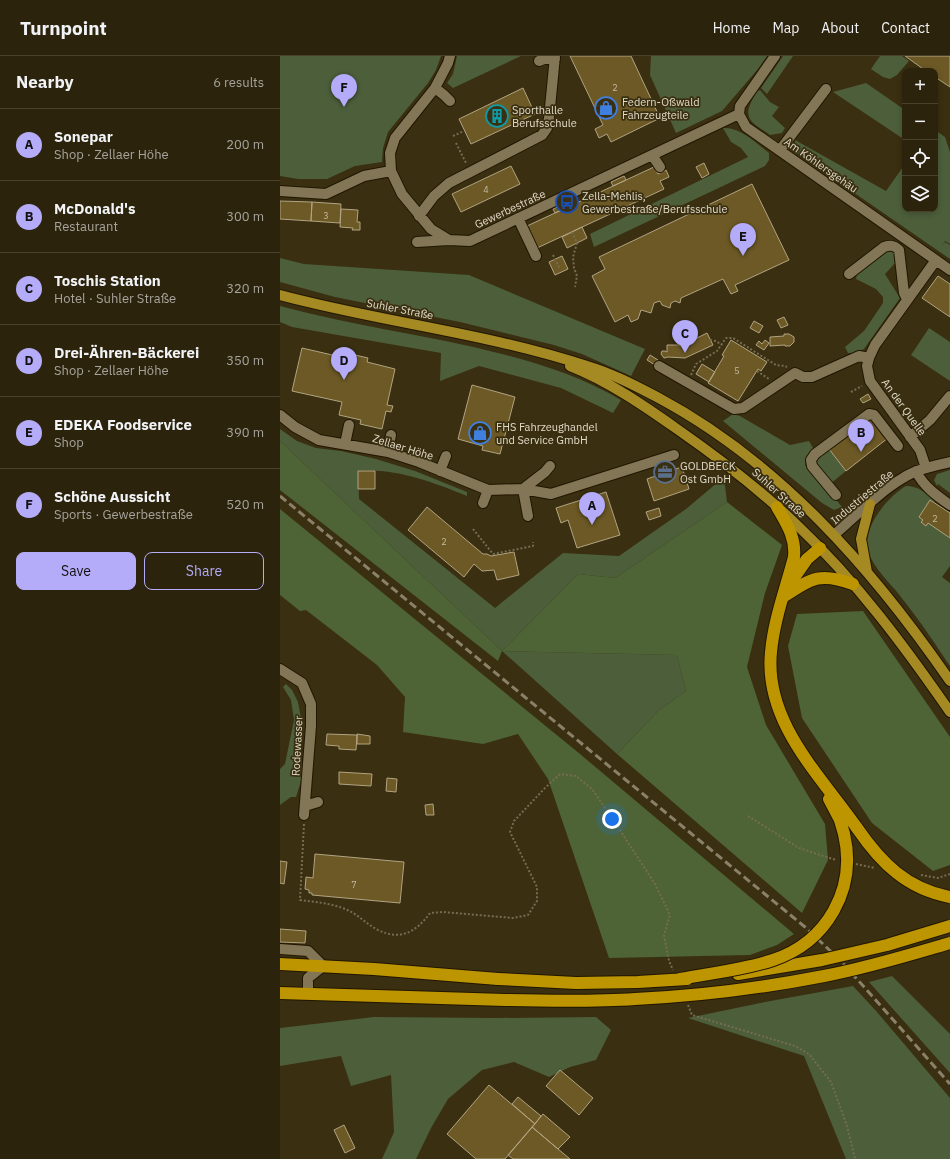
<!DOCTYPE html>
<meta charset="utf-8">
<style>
:root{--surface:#2c230c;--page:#342b15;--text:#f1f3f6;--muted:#a6a49d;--line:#48402d;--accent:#b4acf9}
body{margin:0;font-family:"IBM Plex Sans",sans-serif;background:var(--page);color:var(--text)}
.controls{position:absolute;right:12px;top:12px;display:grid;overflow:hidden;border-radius:8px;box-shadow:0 2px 6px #0003}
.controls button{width:36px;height:36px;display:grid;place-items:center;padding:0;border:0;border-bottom:1px solid var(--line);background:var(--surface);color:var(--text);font:20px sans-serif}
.you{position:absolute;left:332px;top:763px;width:14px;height:14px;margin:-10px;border:3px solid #fff;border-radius:50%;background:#1a73e8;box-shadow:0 0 0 6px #1a73e833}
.badge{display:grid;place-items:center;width:26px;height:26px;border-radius:50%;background:var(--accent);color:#111;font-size:13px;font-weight:700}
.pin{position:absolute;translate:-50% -33px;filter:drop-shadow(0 1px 2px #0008)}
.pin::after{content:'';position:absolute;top:21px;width:14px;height:12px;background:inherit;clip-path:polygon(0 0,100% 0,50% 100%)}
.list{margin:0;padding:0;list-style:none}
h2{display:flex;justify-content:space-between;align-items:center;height:52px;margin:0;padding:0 16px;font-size:17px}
h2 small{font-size:13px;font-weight:400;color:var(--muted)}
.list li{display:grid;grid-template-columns:26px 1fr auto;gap:12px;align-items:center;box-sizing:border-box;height:72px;padding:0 16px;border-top:1px solid var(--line)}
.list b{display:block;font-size:15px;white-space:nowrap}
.list p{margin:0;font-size:13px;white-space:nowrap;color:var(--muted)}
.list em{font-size:13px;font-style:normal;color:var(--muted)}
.actions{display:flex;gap:8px;padding:12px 16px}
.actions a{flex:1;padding:9px 0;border:1px solid var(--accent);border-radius:8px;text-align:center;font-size:14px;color:var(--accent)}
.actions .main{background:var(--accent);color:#111}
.icon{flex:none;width:22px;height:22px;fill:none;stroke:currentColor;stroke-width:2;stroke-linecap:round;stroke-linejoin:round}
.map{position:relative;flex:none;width:670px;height:1103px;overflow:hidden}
header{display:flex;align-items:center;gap:24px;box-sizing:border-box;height:56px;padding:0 20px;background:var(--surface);border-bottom:1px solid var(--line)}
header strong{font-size:19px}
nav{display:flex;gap:22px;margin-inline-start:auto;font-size:14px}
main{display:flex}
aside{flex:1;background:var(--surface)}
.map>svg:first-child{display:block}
</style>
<header>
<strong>Turnpoint</strong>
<nav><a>Home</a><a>Map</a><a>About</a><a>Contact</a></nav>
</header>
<main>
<aside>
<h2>Nearby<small>6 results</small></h2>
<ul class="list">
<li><span class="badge">A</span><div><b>Sonepar</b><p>Shop · Zellaer Höhe</p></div><em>200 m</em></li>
<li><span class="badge">B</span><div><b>McDonald's</b><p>Restaurant</p></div><em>300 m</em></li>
<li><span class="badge">C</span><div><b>Toschis Station</b><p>Hotel · Suhler Straße</p></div><em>320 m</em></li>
<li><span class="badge">D</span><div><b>Drei-Ähren-Bäckerei</b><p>Shop · Zellaer Höhe</p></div><em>350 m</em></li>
<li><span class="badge">E</span><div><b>EDEKA Foodservice</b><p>Shop</p></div><em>390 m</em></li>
<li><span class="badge">F</span><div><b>Schöne Aussicht</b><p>Sports · Gewerbestraße</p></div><em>520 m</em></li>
</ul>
<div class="actions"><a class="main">Save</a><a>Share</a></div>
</aside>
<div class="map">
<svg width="670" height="1103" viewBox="0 0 670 1103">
<rect width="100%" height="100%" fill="#3a2f10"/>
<!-- green -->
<path fill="#4c5e3a" d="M0,0H161L156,14L148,27L108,76L103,92L102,106L75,110L47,123H18L0,120Z
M177,0H241L173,32L167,27L173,18Z
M371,0H487L478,13L442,55L396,77L370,19Z
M503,0H513L487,38L481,32Z
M600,0H622L629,5L617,19L610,23L603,21L591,13Z
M586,27L625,54V84L553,36Z
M480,34L490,46L499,51L492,60L505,72L502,77L490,79C468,64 461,62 477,35Z
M443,72C461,71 476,87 489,97V104L485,110L314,191L310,178L468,101L461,92L451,86Z
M655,74L665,81L670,96V188L665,185L662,191L665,186L670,189V203L515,96V84L606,135L625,108V153H655Z
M610,193L614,195L617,205L605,218L620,242L584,293L573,297H568L565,291L584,275L603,247V241L596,233L576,223L577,218Z
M0,202L24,208L189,219L365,293L351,320L302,298L274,289L180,266L55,241L0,226Z
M0,250C73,270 149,279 222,298C264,309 304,322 341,344L333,357L281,332L199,310L160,325L161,297L12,271L0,266Z
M649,272L670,286V325L631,299Z
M453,358L460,360L510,389L529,385L533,392L528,399L525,409L535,418L562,451L554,454L542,447L443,365Z
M0,373L17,385L36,392L61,395L96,403L135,415L187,436V440C152,426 116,412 78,415L79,443L215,552L283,497L339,500L406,453L444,421L447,446L335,522L298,518L222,595L397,599L406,635L378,655L337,698L222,595L0,385Z
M549,393L566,415L550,428C536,409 528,409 549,393Z
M670,414V437L658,428L657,430L654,424L657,418Z
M626,430C638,430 646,437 656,444L654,446L650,444L639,461L643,464L642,466L645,469L648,467L670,482V510L662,521L670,527V610C655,588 641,566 624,545C613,529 594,514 588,495C581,473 608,440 626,430Z
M6,628L12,634L18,646L21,662V703L22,722L16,741H11L0,749V713L5,708L14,664L11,644L3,631Z
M612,920L670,978V1017L589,926Z
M573,930L597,956L670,1042V1103H566L524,1000L408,962L485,946Z
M94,961L216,962L316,961L331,974L316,1004L290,1011L269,1021L234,1006L202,1014L168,1043L151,1072L136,1103H102L114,1076L111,1019L71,1030L61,1000L0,1010V972Z"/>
<!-- forest -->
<path fill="#4e6436" d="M0,385L222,595L298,518L335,522L447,446L502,489L485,537L467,611L486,669L545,768L548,804L522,857L337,698L378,655L406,635L397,599L222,595L218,605L0,434Z
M0,453L300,698L514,878L497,889L470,899L329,902L268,723L238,678L203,688L123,676L125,641L97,609L26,554L20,555L0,539Z
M583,555L670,681V809L653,815L592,767L522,662L508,590L517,558Z"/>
<!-- building -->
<path fill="#6c5925" stroke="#b1a483" d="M290,0H351L380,62L331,86L327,78L319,82L315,73L323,69Z
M625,0H670V31L655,21V15H646Z
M243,32L255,58L191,88L179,63Z
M424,107L429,118L422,122L416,111Z
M231,110L240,128L181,156L172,138Z
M374,111L378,118L386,114L389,121L380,125L384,133L257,192L247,170Z
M344,120L346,124L333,130L331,126Z
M472,128L509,204L455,229L458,235L451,238L443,223L401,242L400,247L395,245L391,247L390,252L382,249L380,245L374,247L371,257L361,254L358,263L351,266L348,259L335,266L312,220L325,213L319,201Z
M0,145L32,146L31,165L0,163Z
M32,146L61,148L60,167L31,165Z
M286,147L288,151L275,157L273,153Z
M61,153L78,154L77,166H80V174H72L73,172L60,171Z
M302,171L307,182L287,192L282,181Z
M282,200L288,213L275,219L269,206Z
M658,220L670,228V261L642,242Z
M504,261L508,269L501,272L497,264Z
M474,265L483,270L479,277L470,272Z
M427,277L433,289L405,302L388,301L384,302L381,298L382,295H385L387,296V289H403Z
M504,278H509L514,281V286L510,290H505V289L490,290V281L504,280Z
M451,284L487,306L481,315L478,313L458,345L428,327L444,300L442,299Z
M485,284L489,287L484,294L476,289L479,285L482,288Z
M22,292L61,301L62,296L88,302L87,306L115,313L107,349L113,350L111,356L106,355L102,373L80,368L81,364L59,359L62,346L12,335Z
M370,299L378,304L375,309L367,304Z
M422,308L435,316L429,326L416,318Z
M192,329L235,341L220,398L202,394L203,390L178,383Z
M588,338L591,343L583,347L580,343Z
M591,361L608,382L566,415L549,393Z
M388,411L389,415L402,411L409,433L374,445L367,423L381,418L379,414Z
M78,415H95V433H78Z
M326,436L340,479L297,492L288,464L281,467L276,452Z
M650,444L670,457V482L648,467L646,470L641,466L643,464L639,461Z
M147,451L203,498H207L211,500L234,496L239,519L217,524L214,514L202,515L194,508L184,521L128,474Z
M379,452L381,460L369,464L366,456Z
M47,678L77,679L76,694L59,693V690L46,689Z
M77,678L90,680V688H77Z
M59,716L92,718L91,730L59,728Z
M107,722L117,723L116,736L106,735Z
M153,748L154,759H146L145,749Z
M35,798L124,806L120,847L32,839V837H29V834L25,833L26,821L33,822Z
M0,805L7,806L4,828L0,827Z
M0,873L26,875L25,887L0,886Z
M280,1014L313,1042L299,1059L266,1030Z
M209,1029L255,1068L225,1103H196L167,1078Z
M238,1041L261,1060L255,1068L232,1048Z
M263,1058L290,1081L278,1093L252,1071Z
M64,1069L75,1092L65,1097L54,1074Z
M252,1071L278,1093L290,1103H233L228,1099Z"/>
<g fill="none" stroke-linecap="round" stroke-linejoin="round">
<!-- minor casing -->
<g stroke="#211600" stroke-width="12">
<path id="minor" d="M495,0L460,50L459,58L466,71L670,214
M259,5L264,3H275
M155,32L164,39L170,45
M500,94L546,33
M372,99L380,111
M0,135L46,138L84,120L111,115
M139,160L154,140L169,127L262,79L267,72L269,62L275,0
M238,162L256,200
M169,184L151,173L122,138L111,115L110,97L115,82L155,32L168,7L170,0
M137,186L169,184L190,185L459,58
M569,218L604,191C610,189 614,189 619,194L624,237L627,243
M379,310L454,353L463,352L515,317L523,321H532L579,300L589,302
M0,359L15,371L39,384L108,396L139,406L208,434L243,433L271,438L394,399
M630,381L650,364L670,340
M65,388L69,369
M108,396L111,379
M646,412L640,394L590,325L587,310L589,302L595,289L656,204
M160,415L166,400
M636,415C643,430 657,440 670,449
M243,433L265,416L270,410
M243,433L248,460
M556,439L532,410L531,404L535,398L589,358L594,359L618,390
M203,447L208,434
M554,479C576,460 599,436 623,422C637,413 654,410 670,406
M0,613L22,627L31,648V670L24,759
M25,750L38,746
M0,893L28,895L43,910L28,922V938"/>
</g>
<!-- major casing -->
<g stroke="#211600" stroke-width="12">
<path id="major" d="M0,239C101,266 207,277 307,310C331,317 354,329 377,341C499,406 592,512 670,625
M290,310C328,325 363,349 397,373C440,403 481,434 519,471C577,526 625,591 670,656
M587,516L581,483L590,448"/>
</g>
<!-- highway casing -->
<g stroke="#211600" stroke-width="14">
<path id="highway" d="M497,451C506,467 516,481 514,501C506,532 494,563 491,596C484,666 540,719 577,772
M511,526L527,503L540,492
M503,541C532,522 540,516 573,528
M549,743L560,764L564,778
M0,908L94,913L218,923
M458,918L542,904
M0,937L225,944"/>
</g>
<!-- path -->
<path stroke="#756c52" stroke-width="2" stroke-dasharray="2 2" stroke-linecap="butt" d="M173,80L184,75
M176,87L186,107
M292,176L297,187L293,201L294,212L297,220L295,231
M273,199L280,213
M430,284L436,285L442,289
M477,315L489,323
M411,319L416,308L437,295L446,282H453L496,309L505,310L507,311
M571,336L582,330
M193,473L213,498L253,490V486
M468,760L519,792L556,804
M24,768L20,844C35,846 50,847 65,853C78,858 86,868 98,874C121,885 136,876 150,857L163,856L233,862L248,859L257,845V831L230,776L234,765L265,732L280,718L296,720L312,733L336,768L375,828L390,859L384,879L389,905L393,914
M576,808L595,812
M641,819L658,822L670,818
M408,949L412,959L515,990L529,998L551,1026L567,1070L575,1103"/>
<!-- minor -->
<use href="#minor" stroke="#827656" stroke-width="10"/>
<!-- major -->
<use href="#major" stroke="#a58922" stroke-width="10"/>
<!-- highway -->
<use href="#highway" stroke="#bd9500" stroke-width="12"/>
<!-- rail -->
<path stroke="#8b8169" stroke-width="3" stroke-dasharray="8 4" stroke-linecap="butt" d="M0,440L525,871L561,905L670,1028"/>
<!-- highway-bridge casing -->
<g stroke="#211600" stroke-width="14" stroke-linecap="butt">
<path id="highway-bridge" d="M577,772C601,807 627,833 670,841
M542,904L607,889L670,870
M218,923L296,927L358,926L407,923
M400,923C431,917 463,914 493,904C547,886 577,833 564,778
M225,944C269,945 312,946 355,943C419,940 482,932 544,920C587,912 629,899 670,887"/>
</g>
<!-- highway-bridge -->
<use href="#highway-bridge" stroke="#bd9500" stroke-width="12"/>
</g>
<!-- icons -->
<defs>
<g id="shop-ring" transform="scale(1.15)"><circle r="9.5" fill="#3a2f10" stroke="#3f7fe0" stroke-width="1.5"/><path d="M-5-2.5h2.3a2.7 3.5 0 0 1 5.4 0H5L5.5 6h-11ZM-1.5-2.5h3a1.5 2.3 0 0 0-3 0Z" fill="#3f7fe0"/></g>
<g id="building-ring" transform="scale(1.15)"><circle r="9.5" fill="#3a2f10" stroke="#0f9aa8" stroke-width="1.5"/><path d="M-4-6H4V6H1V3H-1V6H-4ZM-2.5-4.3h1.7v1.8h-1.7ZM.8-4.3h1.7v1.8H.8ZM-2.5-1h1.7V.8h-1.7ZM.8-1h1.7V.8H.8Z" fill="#0f9aa8"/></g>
<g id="bus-ring" transform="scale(1.15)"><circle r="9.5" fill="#3a2f10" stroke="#1a4fb4" stroke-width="1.5"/><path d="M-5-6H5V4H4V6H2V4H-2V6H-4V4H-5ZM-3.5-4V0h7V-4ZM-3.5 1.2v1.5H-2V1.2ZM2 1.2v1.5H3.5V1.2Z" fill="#1a4fb4"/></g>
<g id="office-ring" transform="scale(1.15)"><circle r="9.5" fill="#3a2f10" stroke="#5c6f8a" stroke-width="1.5"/><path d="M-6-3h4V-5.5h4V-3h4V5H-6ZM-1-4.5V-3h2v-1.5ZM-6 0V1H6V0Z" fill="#5c6f8a"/></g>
</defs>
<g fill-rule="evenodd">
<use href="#shop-ring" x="326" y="52"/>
<use href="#building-ring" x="217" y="60"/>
<use href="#bus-ring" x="287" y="146"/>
<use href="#shop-ring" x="200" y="377"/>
<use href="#office-ring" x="385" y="416"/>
</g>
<g text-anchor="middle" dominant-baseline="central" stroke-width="3.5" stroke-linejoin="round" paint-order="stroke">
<!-- number labels -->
<g font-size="9" fill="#c4baa0">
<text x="335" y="31">2</text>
<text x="206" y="133">4</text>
<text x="46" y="159">3</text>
<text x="457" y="314">5</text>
<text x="655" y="462">2</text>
<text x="164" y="485">2</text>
<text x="74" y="828">7</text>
</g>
<!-- poi labels -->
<g font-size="11" fill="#e1dac9" stroke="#3a2f10" text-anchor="start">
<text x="342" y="46">Federn-Oßwald<tspan x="342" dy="13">Fahrzeugteile</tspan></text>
<text x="232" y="54">Sporthalle<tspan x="232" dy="13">Berufsschule</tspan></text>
<text x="302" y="140">Zella-Mehlis,<tspan x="302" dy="13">Gewerbestraße/Berufsschule</tspan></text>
<text x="216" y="371">FHS Fahrzeughandel<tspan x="216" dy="13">und Service GmbH</tspan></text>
<text x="400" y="410">GOLDBECK<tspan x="400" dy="13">Ost GmbH</tspan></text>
</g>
<!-- street labels -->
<g font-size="11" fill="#e1dac9" stroke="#3a2f10">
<text transform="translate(541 109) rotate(35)">Am Köhlersgehäu</text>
<text transform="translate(230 153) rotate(-25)">Gewerbestraße</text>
<text transform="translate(120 253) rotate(11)">Suhler Straße</text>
<text transform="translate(624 351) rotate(54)">An der Quelle</text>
<text transform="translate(123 391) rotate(17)">Zellaer Höhe</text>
<text transform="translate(499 437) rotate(42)">Suhler Straße</text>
<text transform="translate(582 441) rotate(-40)">Industriestraße</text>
<text transform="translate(17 690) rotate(-87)">Rodewasser</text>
</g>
</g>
</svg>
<div class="controls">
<button>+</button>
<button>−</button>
<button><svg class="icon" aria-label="locate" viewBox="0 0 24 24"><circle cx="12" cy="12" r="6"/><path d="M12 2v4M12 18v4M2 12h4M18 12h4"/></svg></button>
<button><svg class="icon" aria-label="layers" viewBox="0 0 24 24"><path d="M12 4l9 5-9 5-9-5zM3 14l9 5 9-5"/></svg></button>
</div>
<div class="you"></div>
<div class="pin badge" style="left:312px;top:469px">A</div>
<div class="pin badge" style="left:581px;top:396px">B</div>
<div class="pin badge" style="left:405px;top:297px">C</div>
<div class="pin badge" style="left:64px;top:324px">D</div>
<div class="pin badge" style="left:463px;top:200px">E</div>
<div class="pin badge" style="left:64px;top:51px">F</div>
</div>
</main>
